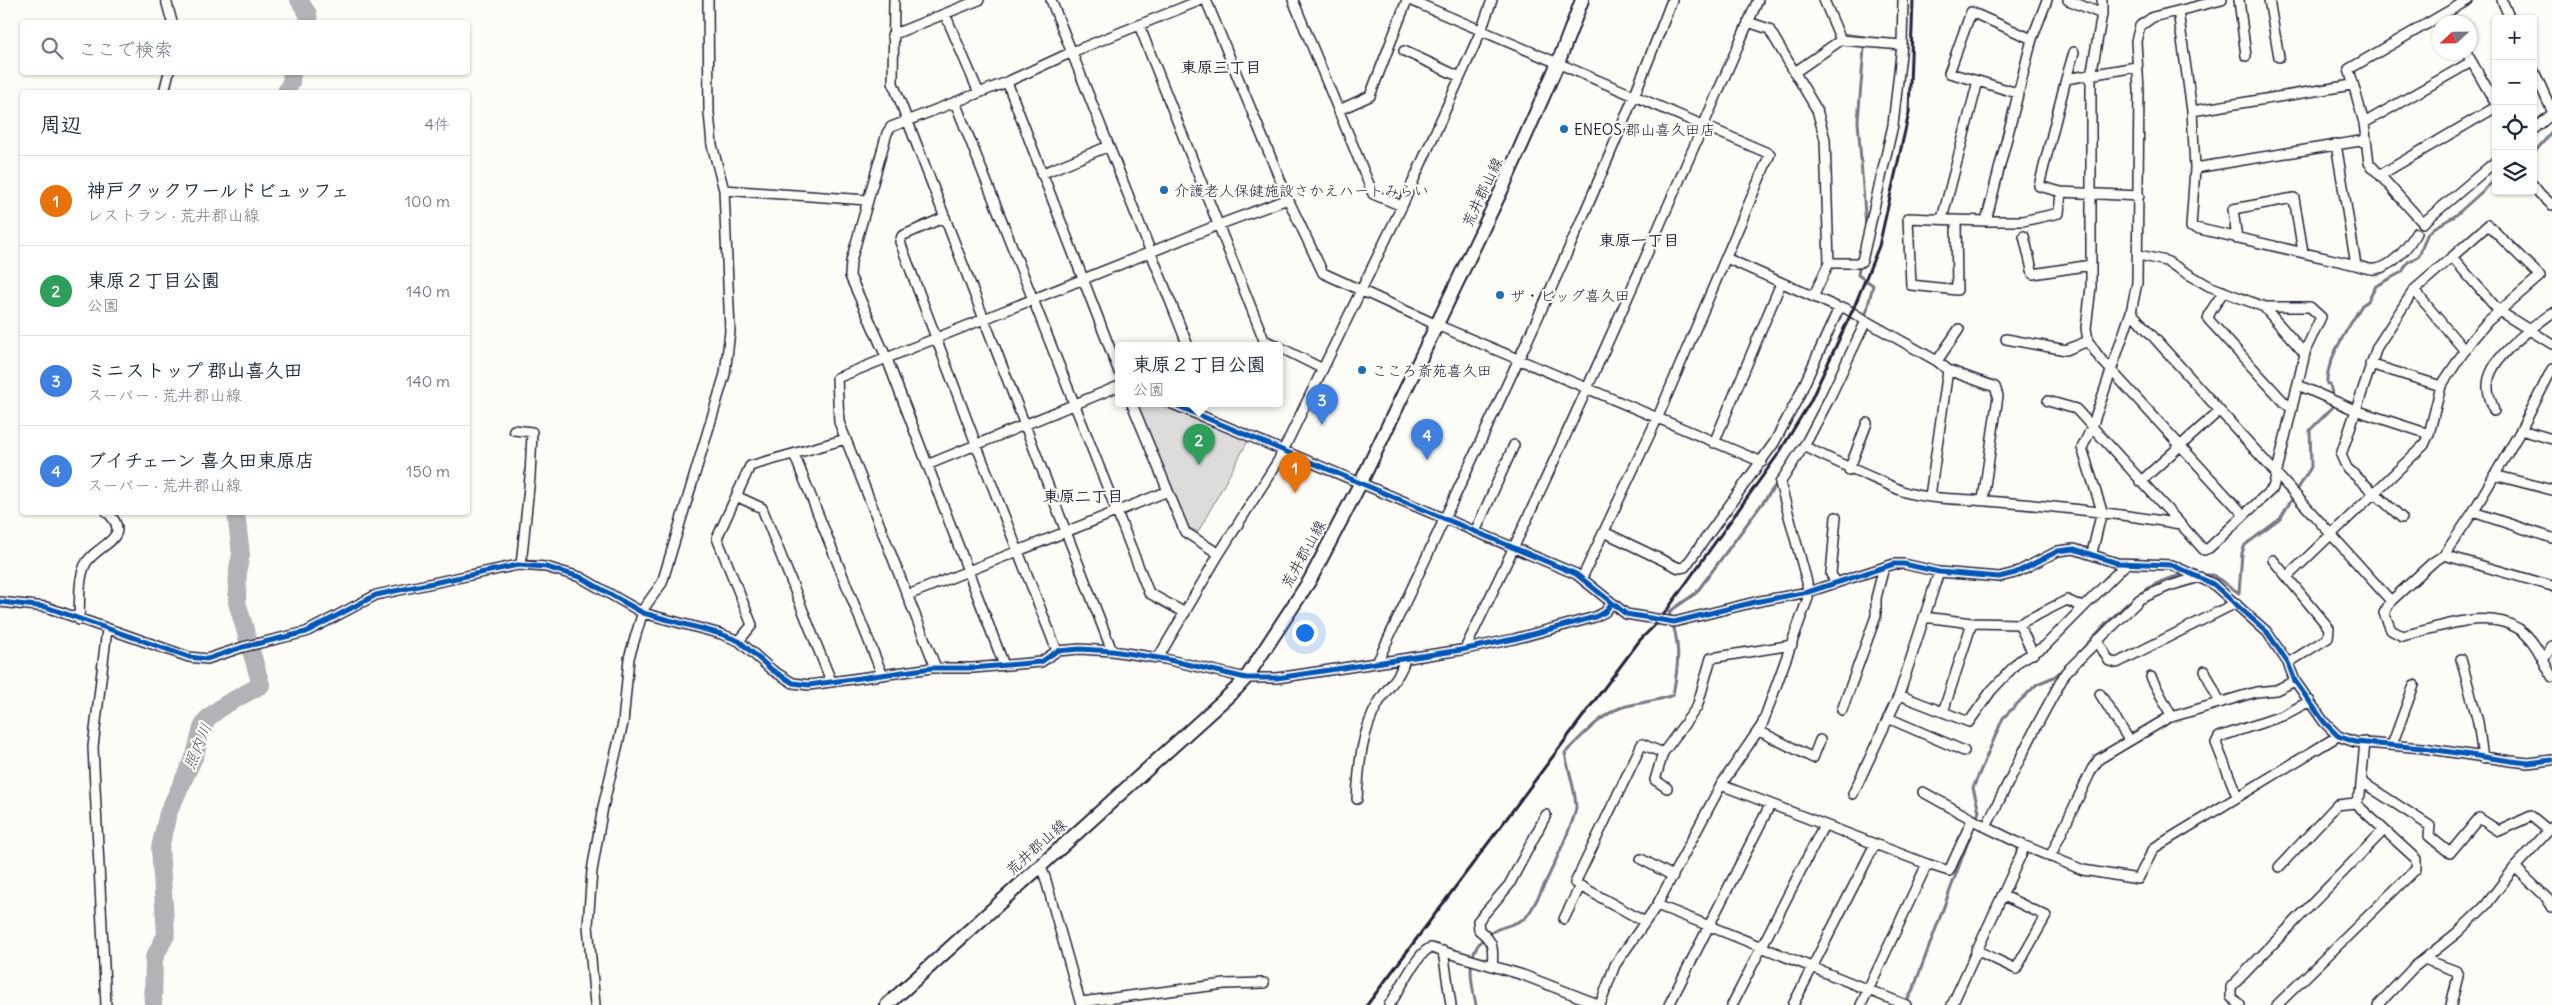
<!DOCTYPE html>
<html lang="ja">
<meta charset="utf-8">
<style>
:root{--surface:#fff;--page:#f6f6f7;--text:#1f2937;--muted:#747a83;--line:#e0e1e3;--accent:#1f6fb2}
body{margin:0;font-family:Delius,"Klee One",sans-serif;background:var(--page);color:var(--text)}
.controls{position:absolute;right:15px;top:15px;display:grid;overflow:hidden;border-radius:5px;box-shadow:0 1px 4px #0004}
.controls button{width:45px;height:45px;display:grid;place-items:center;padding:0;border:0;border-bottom:1px solid var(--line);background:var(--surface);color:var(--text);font:25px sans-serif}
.compass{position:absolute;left:2432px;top:15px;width:45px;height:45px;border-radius:50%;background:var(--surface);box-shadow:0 1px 4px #0004;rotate:248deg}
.you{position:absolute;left:1304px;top:632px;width:18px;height:18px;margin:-12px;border:4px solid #fff;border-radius:50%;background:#1a73e8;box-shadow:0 0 0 8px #1a73e833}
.badge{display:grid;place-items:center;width:32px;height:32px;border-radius:50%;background:var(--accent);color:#fff;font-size:16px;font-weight:700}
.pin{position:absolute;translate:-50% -41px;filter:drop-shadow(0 1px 2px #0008)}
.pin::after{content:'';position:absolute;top:26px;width:18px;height:15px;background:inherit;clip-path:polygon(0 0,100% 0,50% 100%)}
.popup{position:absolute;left:1115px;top:342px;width:168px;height:65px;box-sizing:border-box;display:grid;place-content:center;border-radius:5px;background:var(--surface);filter:drop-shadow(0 1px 4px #0005);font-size:16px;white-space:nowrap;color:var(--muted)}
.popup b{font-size:19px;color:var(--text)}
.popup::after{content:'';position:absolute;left:50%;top:100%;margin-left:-10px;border:10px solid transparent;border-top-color:var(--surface)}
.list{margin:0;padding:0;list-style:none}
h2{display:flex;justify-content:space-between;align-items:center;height:65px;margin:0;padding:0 20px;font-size:21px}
h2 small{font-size:16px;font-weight:400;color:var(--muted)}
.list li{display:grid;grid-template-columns:32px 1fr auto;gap:15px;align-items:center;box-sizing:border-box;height:90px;padding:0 20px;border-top:1px solid var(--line)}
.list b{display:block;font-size:19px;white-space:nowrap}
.list p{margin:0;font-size:16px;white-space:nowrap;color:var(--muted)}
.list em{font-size:16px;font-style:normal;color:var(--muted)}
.icon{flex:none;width:28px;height:28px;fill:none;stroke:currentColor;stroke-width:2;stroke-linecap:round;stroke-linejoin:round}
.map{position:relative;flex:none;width:2552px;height:1005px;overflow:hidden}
.search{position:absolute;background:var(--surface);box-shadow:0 1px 4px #0004;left:20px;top:20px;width:450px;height:55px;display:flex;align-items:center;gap:12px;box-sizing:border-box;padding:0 18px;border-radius:5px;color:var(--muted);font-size:19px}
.panel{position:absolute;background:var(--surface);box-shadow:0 1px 4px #0004;left:20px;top:90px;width:450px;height:425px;border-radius:5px}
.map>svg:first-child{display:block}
</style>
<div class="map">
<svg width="2552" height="1005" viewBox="0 0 2552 1005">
<rect width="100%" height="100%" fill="#fdfcf7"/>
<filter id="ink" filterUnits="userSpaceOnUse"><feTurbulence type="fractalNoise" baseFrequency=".02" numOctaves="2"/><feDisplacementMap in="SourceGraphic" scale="10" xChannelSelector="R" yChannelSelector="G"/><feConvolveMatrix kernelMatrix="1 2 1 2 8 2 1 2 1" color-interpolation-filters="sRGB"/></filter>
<g filter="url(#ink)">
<!-- green -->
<path fill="#dddcdb" stroke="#807f8b" d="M1137,404H1157L1248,441L1198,532L1188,527Z"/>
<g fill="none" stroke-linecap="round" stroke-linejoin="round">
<!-- stream -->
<path stroke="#787885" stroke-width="3" d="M1841,34L1865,37L1858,121L1866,228
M2533,154L2552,132
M1860,263L1858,275L1873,285L1865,318
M2202,575H2213L2239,593L2242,553L2245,545L2280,519L2311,467L2310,430L2332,408L2334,403L2330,384H2327C2325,361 2350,325 2362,305L2368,301L2376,286L2402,272L2408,262L2419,256L2427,235L2434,228L2455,216L2496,179
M2078,654C2105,625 2145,576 2188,575
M1976,820L1979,811L1973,788L2003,718L2037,684L2054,677L2063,669
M1905,1004L1913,990L1972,831
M1476,1005C1469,974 1464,945 1498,929C1506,926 1520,923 1526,917C1535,908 1577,818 1576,806C1575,788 1568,770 1565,753C1579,739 1602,714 1620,708C1638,702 1656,702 1673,695C1679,662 1681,645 1669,612L1696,593L1778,482"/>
<!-- river -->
<path stroke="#b2b2b7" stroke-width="18" d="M299,0L308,14L309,22
M286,92L291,82L292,72
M153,1005L154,958L166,935L160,848L168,813L195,755L202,728L208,718L223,706L261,685L237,602L238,568L241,555L236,512"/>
<!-- minor casing -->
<g stroke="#22223b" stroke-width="12">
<path id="minor" d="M166,0L172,22
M894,0L893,83L1112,651
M1051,0L1188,346
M1206,0L1288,199L1323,273L1437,325L1762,462
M1293,0L1373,194L1402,206
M1410,0L1770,154L1657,419L1582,578
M1824,0L1841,40L1902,45
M2047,0L2032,39L1986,221H2023L2059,213L2061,192L2139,196
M2068,0L2102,14
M2102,0V14L2091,76V287L2086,328L2088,341L2099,357L2244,515
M2239,0L2246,56
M2269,0L2279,57
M2468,0L2349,69L2364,123L2369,163L2423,223L2496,161
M2502,0L2510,19
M2178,11L2192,111L2195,168L2191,227L2356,265L2336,144
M945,14L979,93
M1748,22L1769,29L1817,110L1825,139L1829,263L1813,297
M1139,25L1264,340L1277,346
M892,35L979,0
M1404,51L1460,77
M2466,52L2496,104
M2533,69L2552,111
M1795,72L1841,40
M2066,79L2074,52
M1978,81L2017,93
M1007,82L1119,372
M164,92L169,72
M955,102L1149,593L1185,613
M1339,110L1370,96L1407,0
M2192,111L2352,85
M2364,123L2471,62
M2533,130L2552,114
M2195,168L2366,140
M1041,174L1109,146
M2380,175L2496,107
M2533,185L2540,194L2552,205
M724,190L867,200
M2061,192L2039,186L2066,79L2136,67
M945,217L902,236L900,242L976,444L1057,651
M1942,219L1978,81L1949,73L1971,12L2032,39
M1956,220L1908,218L1911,285L1957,290L1956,220L1986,221
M2024,236L2033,274L2091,265
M2237,239L2233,209L2294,198L2303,252
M1726,258L1839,308H1845L1866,321
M1829,263H1859L1862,261L1893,125L1902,45L1903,0
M2356,265C2362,267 2369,270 2375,269C2392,268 2409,246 2416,233
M2414,290L2465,351
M2223,291C2219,302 2210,308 2208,319L2284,402L2292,409
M2263,306L2305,354
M2131,312L2391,601
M2006,339L2066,350L2088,341
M1279,347L1323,369
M1937,361L1959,329
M2370,364L2441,386
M2552,369L2521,430L2473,512L2444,555L2432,563L2391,601L2384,613L2391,630L2402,636C2437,629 2485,607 2519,629C2534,638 2544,662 2552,677
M2298,385L2355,410L2429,434
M2048,401L2076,409L2204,550L2209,548L2273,488L2306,349L2321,317L2310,307H2264L2209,286L2166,261L2139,255
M1132,404L1185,532L1219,554
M1173,404L1576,574L1626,614L1674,622L1755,602L1808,592L1894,564H1904L1939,572L1999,577L2015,573L2058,551L2074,549L2117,563L2172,565L2213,584L2267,632L2288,663L2295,681L2324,722L2338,736L2355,742L2423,748L2511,761L2528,763L2552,760
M2494,411C2492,403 2488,395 2488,388C2486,359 2532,328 2552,313
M514,430L532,432L530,477L521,565
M2521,430L2552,439
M1714,443L1781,283
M1810,449C1839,464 1870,476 1900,490C1918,499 1965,499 1987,501C2052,506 2116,513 2180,524
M794,454L882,674
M927,465L1119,386
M1849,470L1867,423
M2494,475L2552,490
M2140,482L2219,411
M736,496L762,508L831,681
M1930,496L1948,370
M2473,512L2552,538
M2402,518L2347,468L2341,455L2377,347L2414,290L2452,257L2499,311L2552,344
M1475,532L1514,445
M1604,532L1679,568L1685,567L1774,443L1798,398L1839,308
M2092,553L2102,511L2082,448L2092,427L2131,312L2137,283L2139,90L2136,41L2140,26L2153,17L2222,0
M2444,555L2552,586
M2273,560L2329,628L2328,638L2288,663
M1939,572L1899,695L1969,722L1991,691L2019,661L2045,646L2126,564
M2200,577L2169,586L2140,599L2066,672L2037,725L1986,827L2025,846L2083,870L2138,879L2154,848L2338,736
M2287,577L2424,445L2429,434L2441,386L2471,341L2488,321L2540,276L2488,225L2452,257
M1836,583L1831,574L1836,517
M908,595L1168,491
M0,602L46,607L189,657L207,659L243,647L306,632L376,595L518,565L546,567L580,577L643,613L721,634L739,641L772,670L793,683L809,685L932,668H973L1041,662L1057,651L1080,649L1112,651L1165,659L1246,678H1277L1461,650L1514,639L1595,617L1605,612L1611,604
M1924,617L1972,623L2019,624L2033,654
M79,620C80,603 78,580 85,565C94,545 136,539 107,512
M2019,624L2067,600L2082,607
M2097,640L2109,661L2117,663L2236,603
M739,641L752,625L717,538L750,466L846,439
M1465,649C1569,436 1663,218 1758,0
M1158,658L1219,554L1278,461L1402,206L1481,31L1492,0
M2461,659L2478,722L2483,758
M2543,660L2552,646
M1377,663C1479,443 1586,226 1672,0
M1004,665L887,359L850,276L851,261L887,133L891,127L1007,82L1072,52L1201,0
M936,668L839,422L837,378L1218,225L1288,199
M2205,671L2220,703
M2151,677L2172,717
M2100,694L2129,740
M1842,710L1876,616V598L1884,567
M1943,712L1972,623
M1888,718L1964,751
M1759,731L1813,758L1820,740
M2392,745L2414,685
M1663,753L1655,780L1667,788
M2362,782L2430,826L2429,836L2450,853L2479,818L2499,831L2531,816L2548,830
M1721,785L1927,864L1861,1005
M1923,792L1986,827
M1853,794L1899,695
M2237,796L2216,743L2219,737L2282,716L2310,701
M1357,799C1359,765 1361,732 1379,702C1388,686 1400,678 1405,659
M2050,857L2092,769L2099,759L2168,718L2256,692L2276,690L2295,681
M1641,859L1673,876
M1927,864L1949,871L1972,820
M1040,865L1045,877L1081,1005
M2279,867L2337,805L2355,803
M2515,867L2548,899L2552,907
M1657,905L1906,1005
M1564,919L1580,886
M1645,922L1575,883L1642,744L1663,753L1697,707L1711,658L1792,645
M1976,950L2016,969L2046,916L2002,895
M1443,951L1451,1005
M2424,959L2456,971L2458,976L2451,1005
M1492,966C1494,948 1493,941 1479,930L1478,921L1509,885L1546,815
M1081,1002L1225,984L1264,983
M106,1005L93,747L107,629
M595,1005L588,925L592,871L603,807L623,723L629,658L644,608L662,583L725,374L730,331L724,190L712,145L709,113L708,0
M1389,1005C1399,993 1418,950 1431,948L1523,975L1600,1005
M1600,1005L1615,965L1657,905L1721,785L1762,725L1808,598L1807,582L1780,483L1807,441L1829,399L1866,321L1937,361L1948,370L1995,387L1998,396L1983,500
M1669,1005L1770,805
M1732,1005L1824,825
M1793,1005L1875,844
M1952,1005L2025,846
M2240,1005L2231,997V987L2383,831
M2277,1005L2416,869V859L2355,803L2360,795L2365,742
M2378,1005L2413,968L2458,932L2486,905L2515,867L2552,827"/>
</g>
<!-- secondary casing -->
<g stroke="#22223b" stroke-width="16">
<path id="secondary" d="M887,1005L1237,688L1246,678L1310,580L1361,482L1502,189L1558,63L1582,0"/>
</g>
<!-- minor -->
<use href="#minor" stroke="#fdfcf7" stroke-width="9"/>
<!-- secondary -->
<use href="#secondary" stroke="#fdfcf7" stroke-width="12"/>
<!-- rail -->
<path stroke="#22223b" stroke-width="3" d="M1367,1005L1640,640L1659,621L1779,453L1810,402L1854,307L1879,246L1909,113L1913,0"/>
<!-- cycleway casing -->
<g stroke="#fdfcf7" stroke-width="8">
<path id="cycleway" d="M1173,404L1576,574L1626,614L1674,622L1755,602L1808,592L1894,564H1904L1939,572L1999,577L2015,573L2058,551L2074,549L2117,563L2172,565L2213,584L2267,632L2288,663L2295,681L2324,722L2338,736L2355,742L2423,748L2511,761L2528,763L2552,760
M0,602L46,607L189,657L207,659L243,647L306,632L376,595L518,565L546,567L580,577L643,613L721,634L739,641L772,670L793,683L809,685L932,668H973L1041,662L1057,651L1080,649L1112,651L1165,659L1246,678H1277L1461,650L1514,639L1595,617L1605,612L1611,604"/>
</g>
<!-- cycleway -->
<use href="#cycleway" stroke="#0057b8" stroke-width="5"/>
</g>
</g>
<!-- markers -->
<g fill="#1f6fb2" stroke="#fdfcf7" stroke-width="2">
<circle cx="1564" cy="129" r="5"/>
<circle cx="1164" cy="190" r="5"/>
<circle cx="1500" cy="295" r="5"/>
<circle cx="1362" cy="370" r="5"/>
</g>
<g text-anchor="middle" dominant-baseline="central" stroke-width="4.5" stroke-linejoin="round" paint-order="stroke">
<!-- poi labels -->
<g font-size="15" fill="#22223b" stroke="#fdfcf7" text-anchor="start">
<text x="1574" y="129">ENEOS 郡山喜久田店</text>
<text x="1174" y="190">介護老人保健施設さかえハートみらい</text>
<text x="1510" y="295">ザ・ビッグ喜久田</text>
<text x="1372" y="370">こころ斎苑喜久田</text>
</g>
<!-- street labels -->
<g font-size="15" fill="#22223b" stroke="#fdfcf7">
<text transform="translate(1482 192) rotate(-65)">荒井郡山線</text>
<text transform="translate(1303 554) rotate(-61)">荒井郡山線</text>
<text transform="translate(1036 847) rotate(-42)">荒井郡山線</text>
</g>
<!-- neighbourhood labels -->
<g font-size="16" font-weight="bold" fill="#22223b" stroke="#fdfcf7">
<text x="1221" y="67">東原三丁目</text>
<text x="1639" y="240">東原一丁目</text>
<text x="1083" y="496">東原二丁目</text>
</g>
<!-- water labels -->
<g font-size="16" font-style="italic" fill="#545466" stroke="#fdfcf7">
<text transform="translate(197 746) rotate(-67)">照内川</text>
</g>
</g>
</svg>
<div class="controls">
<button>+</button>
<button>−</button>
<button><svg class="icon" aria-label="locate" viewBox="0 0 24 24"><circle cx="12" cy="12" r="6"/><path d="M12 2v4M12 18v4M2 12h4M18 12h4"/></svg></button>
<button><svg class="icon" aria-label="layers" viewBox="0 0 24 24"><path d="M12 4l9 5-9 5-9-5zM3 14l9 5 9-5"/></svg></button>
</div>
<svg class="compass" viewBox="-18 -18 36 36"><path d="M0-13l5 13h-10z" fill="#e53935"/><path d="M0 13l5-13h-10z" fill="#747a83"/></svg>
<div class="you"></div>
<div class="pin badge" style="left:1295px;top:493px;background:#e8710a">1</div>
<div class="pin badge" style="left:1199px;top:465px;background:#2e9e5b">2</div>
<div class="popup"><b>東原２丁目公園</b>公園</div>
<div class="pin badge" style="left:1322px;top:425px;background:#3f7fe0">3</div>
<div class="pin badge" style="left:1427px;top:460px;background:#3f7fe0">4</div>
<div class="search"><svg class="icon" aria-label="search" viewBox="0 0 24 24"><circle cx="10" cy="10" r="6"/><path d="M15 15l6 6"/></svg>ここで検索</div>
<section class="panel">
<h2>周辺<small>4件</small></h2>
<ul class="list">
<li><span class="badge" style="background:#e8710a">1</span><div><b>神戸クックワールドビュッフェ</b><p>レストラン · 荒井郡山線</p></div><em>100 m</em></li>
<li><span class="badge" style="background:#2e9e5b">2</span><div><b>東原２丁目公園</b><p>公園</p></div><em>140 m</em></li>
<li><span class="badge" style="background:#3f7fe0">3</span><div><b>ミニストップ 郡山喜久田</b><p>スーパー · 荒井郡山線</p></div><em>140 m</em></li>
<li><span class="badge" style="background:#3f7fe0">4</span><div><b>ブイチェーン 喜久田東原店</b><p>スーパー · 荒井郡山線</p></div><em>150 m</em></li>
</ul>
</section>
</div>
